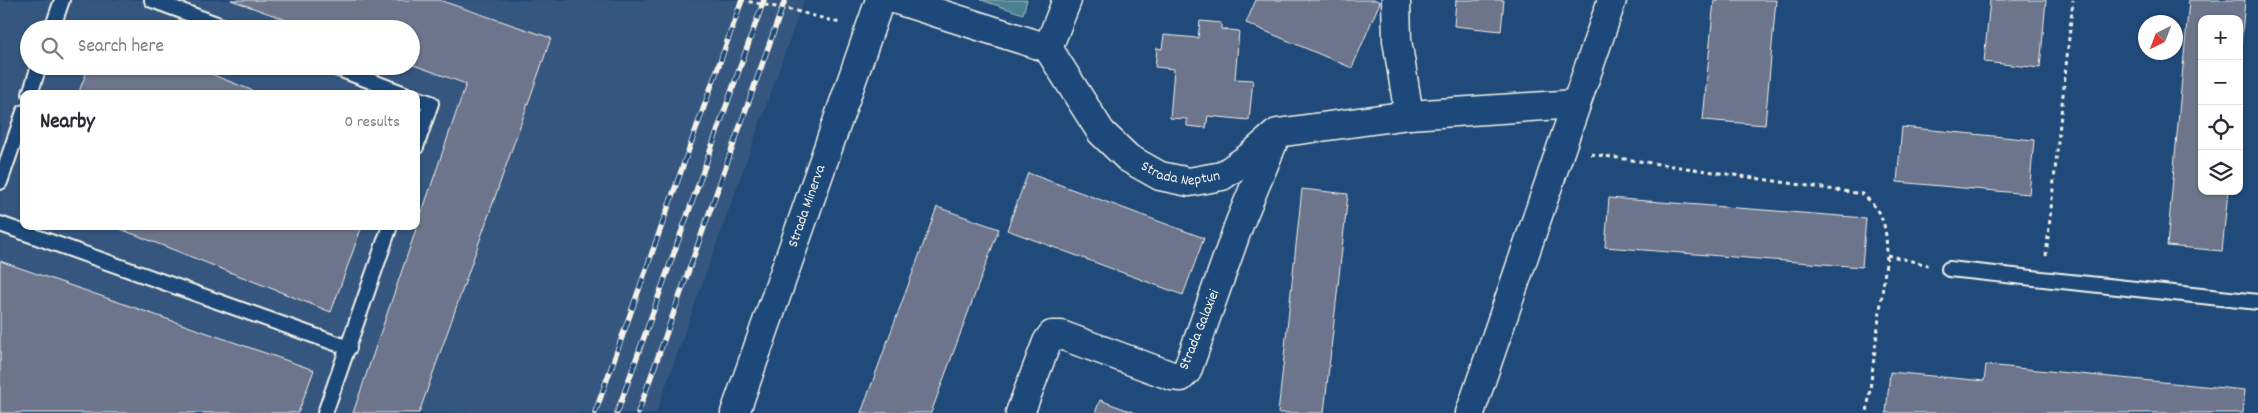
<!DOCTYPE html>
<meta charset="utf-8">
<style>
:root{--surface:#fff;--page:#f2f2f3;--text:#2b2b33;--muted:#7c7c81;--line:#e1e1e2}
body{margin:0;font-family:Dekko,sans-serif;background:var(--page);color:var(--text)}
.controls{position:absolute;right:15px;top:15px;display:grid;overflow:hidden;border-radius:10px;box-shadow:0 1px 4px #0004}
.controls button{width:45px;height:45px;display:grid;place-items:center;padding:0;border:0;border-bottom:1px solid var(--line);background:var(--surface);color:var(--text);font:25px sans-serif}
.compass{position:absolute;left:2138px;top:15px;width:45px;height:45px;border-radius:50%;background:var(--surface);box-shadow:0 1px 4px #0004;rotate:222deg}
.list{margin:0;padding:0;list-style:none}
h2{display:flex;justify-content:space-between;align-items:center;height:65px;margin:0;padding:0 20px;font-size:21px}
h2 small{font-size:16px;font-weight:400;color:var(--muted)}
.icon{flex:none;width:28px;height:28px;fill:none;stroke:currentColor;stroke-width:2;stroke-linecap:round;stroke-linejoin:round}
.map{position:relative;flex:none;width:2258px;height:413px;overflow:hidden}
.search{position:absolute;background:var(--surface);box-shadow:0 1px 4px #0004;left:20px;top:20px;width:400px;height:55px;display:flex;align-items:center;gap:12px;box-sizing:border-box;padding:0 18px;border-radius:28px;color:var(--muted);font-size:19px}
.panel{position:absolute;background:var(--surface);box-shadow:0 1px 4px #0004;left:20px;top:90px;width:400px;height:140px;border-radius:10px}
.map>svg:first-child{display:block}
</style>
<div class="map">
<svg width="2258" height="413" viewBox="0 0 2258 413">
<rect width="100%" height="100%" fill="#1f4a7a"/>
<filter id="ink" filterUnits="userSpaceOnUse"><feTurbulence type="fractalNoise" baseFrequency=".02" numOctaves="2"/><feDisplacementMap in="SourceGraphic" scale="10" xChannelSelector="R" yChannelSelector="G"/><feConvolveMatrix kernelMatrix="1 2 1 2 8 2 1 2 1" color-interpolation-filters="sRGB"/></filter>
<g filter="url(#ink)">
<!-- built -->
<path fill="#36577f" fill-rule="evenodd" d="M0,0H804L656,413H0ZM29,29H411V66H29ZM24,94H416V226H24Z"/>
<!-- green -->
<path fill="#4c818f" stroke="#a0b9bc" d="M981,0H1027L1023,14Z"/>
<!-- building -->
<path fill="#6c758c" stroke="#f4f1e8" d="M231,0H439L551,38L419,413H353L466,84L411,64V29H312Z
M1256,0H1376L1380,2L1352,68L1246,23Z
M1456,0H1504L1501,31L1454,26Z
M1714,0H1776L1765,125L1703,120Z
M1990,0H2046L2040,68L1984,62Z
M2189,0H2245L2239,67V19H2202V191H2228L2222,251L2167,246Z
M1200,21L1221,23V29L1239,31L1235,79L1253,80L1249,120L1208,116L1206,128L1187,126V119L1170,118L1174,69L1155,67L1157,48L1162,49L1164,35L1198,38Z
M89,66H191L261,94H78Z
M1902,127L2034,140L2029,194L1897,182Z
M1028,173L1204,238L1183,295L1007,230Z
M1302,189L1348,194L1324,413H1278Z
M1609,198L1866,218L1862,267L1605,247Z
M937,207L999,229L931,413H861Z
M113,226H362L331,312Z
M0,261L314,370L298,413H0Z
M1986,365L2245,390L2243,413H1886L1890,372L1984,381Z
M1100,400L1135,413H1095Z"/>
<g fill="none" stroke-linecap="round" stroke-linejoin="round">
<!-- service casing -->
<g stroke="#f4f1e8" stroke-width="18">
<path id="service" d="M152,0L230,29
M52,29L62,0
M331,66L405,94
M30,94L39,66
M416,98L431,103L416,147
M0,182L24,112
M0,224L349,348
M1949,269L2258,302
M325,413L390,226"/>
</g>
<!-- minor casing -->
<g stroke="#f4f1e8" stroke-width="31">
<g id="minor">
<path id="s1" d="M897,0L1048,48L1101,132L1128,158L1160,176L1189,182L1222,176L1248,158L1277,133L1409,115L1576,104"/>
<path d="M1396,0L1397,40L1409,115"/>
<path d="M1048,48L1067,0"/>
<path d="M1020,413L1047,342L1052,335H1061L1172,376L1181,377L1187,371L1240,222L1275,138"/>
<path d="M1470,413L1612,0"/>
</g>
</g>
<!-- tertiary casing -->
<g stroke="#f4f1e8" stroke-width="31">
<g id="tertiary">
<path id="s2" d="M735,413L880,0"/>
</g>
</g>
<!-- path -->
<path stroke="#f4f1e8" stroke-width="3" stroke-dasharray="4 4" stroke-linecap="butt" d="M741,0L796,11L840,23
M1591,154L1863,194C1885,216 1886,225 1887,255L1867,413
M1887,255L1928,265
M2046,256L2073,0"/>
<!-- service -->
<use href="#service" stroke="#1f4a7a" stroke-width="14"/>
<!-- minor -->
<use href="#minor" stroke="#1f4a7a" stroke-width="28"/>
<!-- tertiary -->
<use href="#tertiary" stroke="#1f4a7a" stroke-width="28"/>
<!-- rail casing -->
<g stroke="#f4f1e8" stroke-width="5.5">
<path id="rail" d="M595,413L742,0
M617,413L764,0
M638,413L785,0"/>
</g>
<!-- rail -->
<use href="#rail" stroke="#1f4a7a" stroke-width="4" stroke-dasharray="11" stroke-linecap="butt"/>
</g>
</g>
<g text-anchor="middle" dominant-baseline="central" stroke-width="5" stroke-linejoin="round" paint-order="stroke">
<!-- street labels -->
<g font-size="15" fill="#f4f1e8" stroke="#1f4a7a">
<text stroke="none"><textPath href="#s1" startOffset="352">Strada Neptun</textPath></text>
<text stroke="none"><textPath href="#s2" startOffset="219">Strada Minerva</textPath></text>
<text transform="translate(1200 330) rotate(-68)">Strada Galaxiei</text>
</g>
</g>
</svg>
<div class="controls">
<button>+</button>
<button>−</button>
<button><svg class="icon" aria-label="locate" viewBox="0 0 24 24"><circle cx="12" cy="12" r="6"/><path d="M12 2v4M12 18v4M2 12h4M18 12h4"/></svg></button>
<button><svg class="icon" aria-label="layers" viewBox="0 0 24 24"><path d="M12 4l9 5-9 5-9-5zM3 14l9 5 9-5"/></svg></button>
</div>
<svg class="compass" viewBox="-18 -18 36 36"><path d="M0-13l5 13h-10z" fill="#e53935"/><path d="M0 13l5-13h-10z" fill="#7c7c81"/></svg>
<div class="search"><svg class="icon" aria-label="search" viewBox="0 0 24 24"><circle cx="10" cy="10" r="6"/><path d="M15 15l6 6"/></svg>Search here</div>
<section class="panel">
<h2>Nearby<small>0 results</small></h2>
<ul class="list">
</ul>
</section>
</div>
